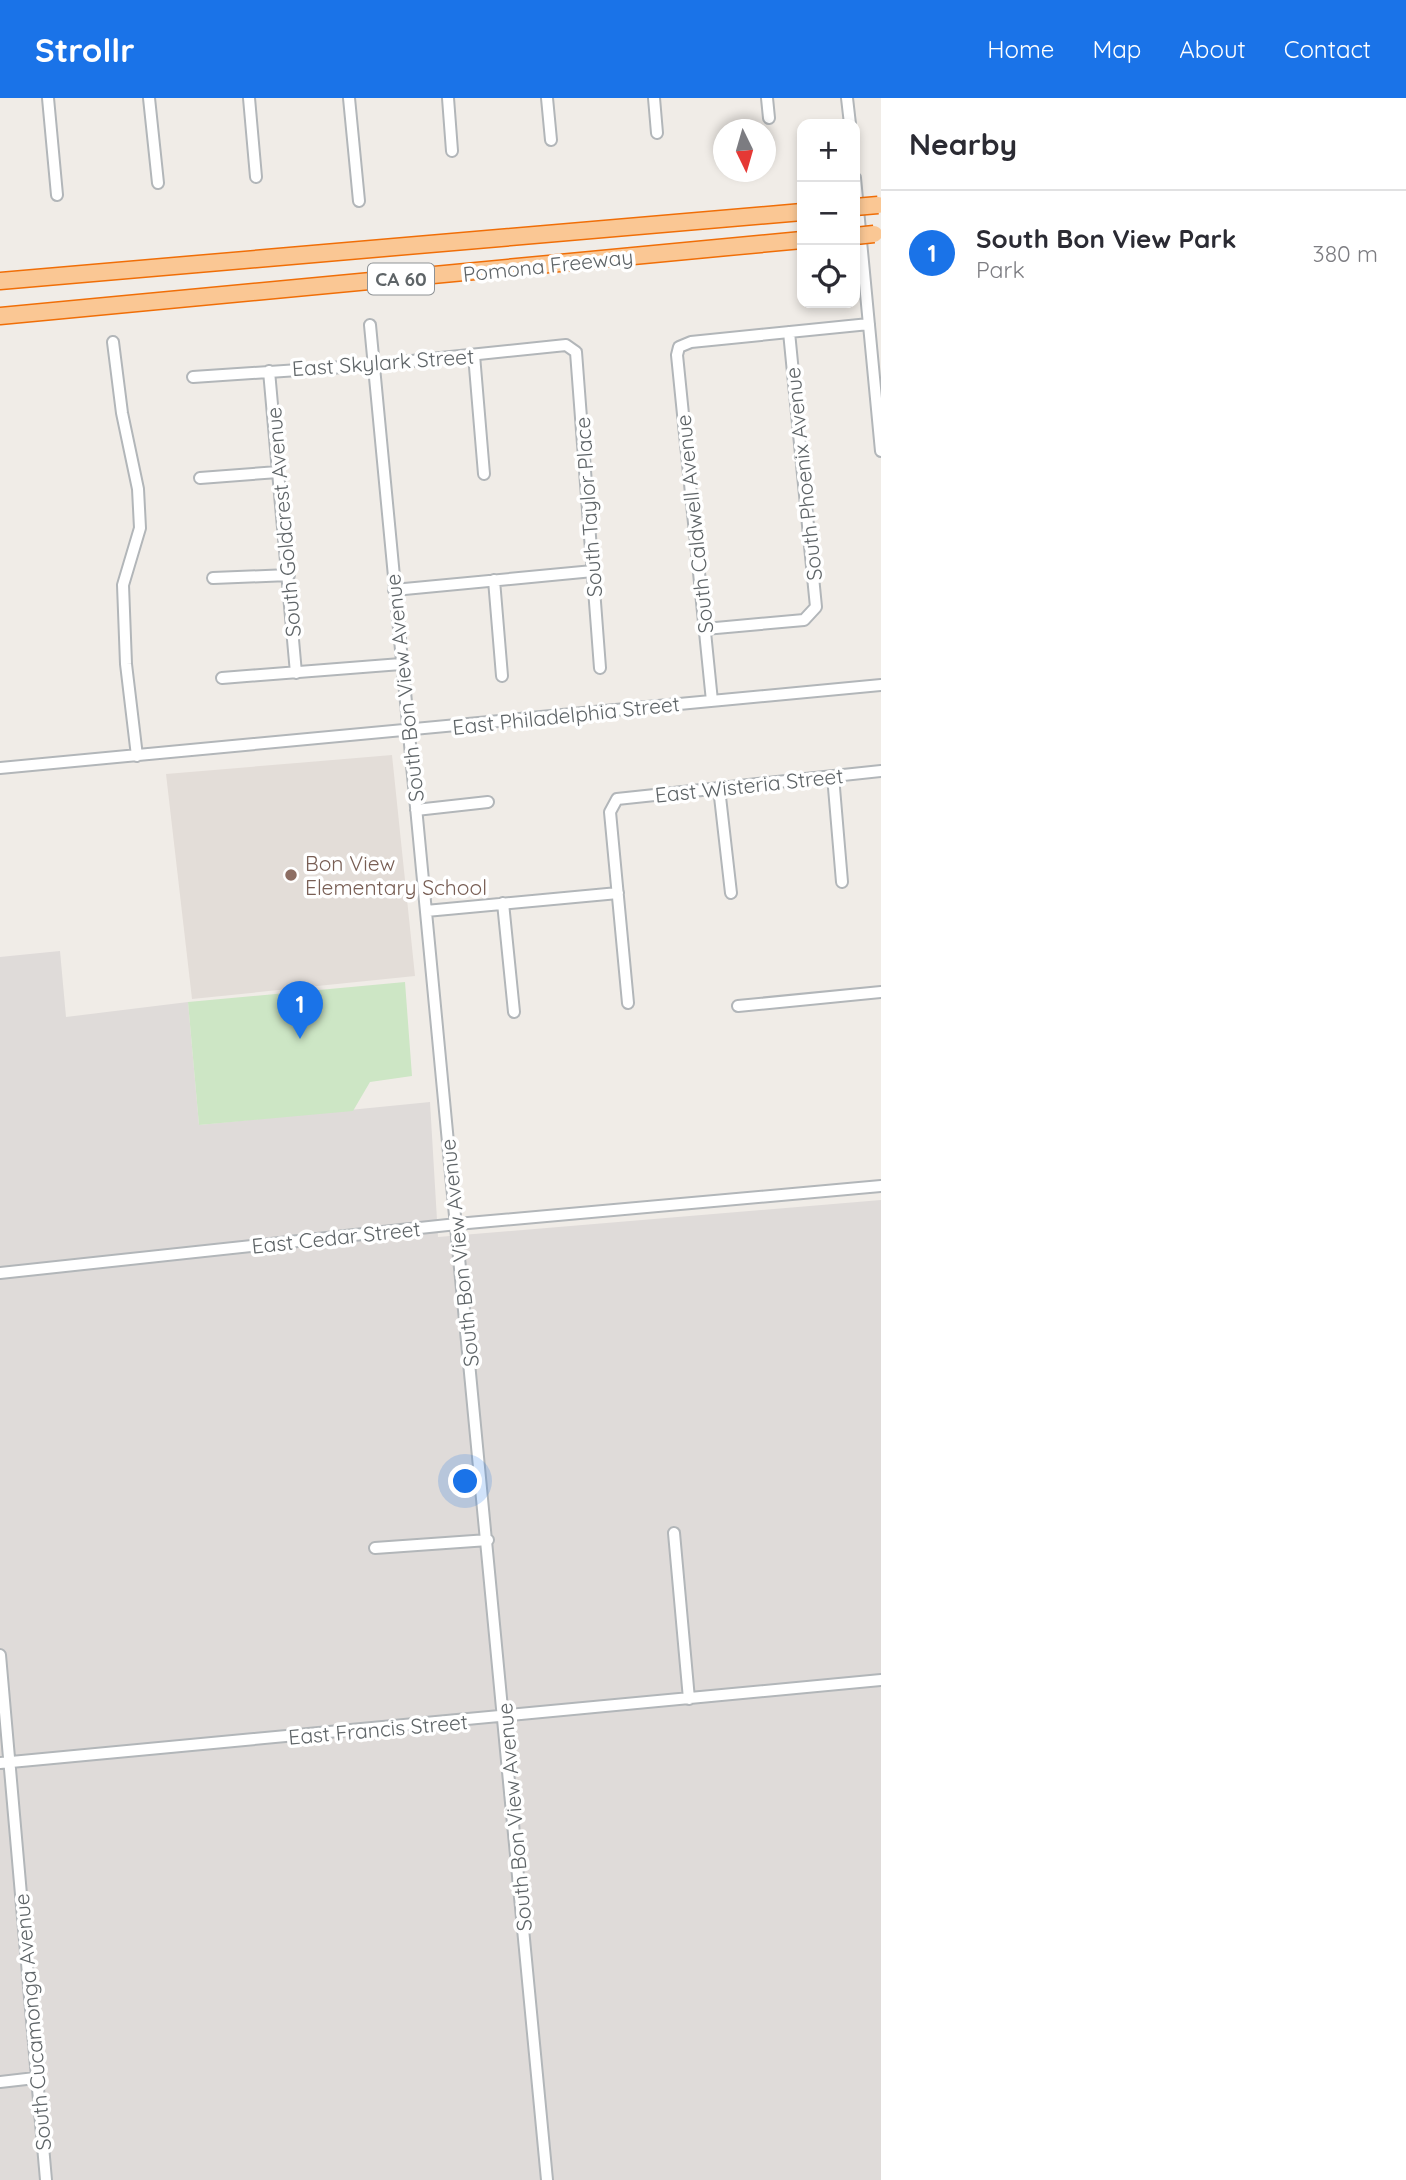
<!DOCTYPE html>
<meta charset="utf-8">
<style>
:root{--surface:#fff;--page:#f2f2f3;--text:#2b2b33;--muted:#7c7c81;--line:#e1e1e2;--accent:#1a73e8}
body{margin:0;font-family:Quicksand,sans-serif;background:var(--page);color:var(--text)}
.controls{position:absolute;right:21px;top:21px;display:grid;overflow:hidden;border-radius:14px;box-shadow:0 4px 10px #0003}
.controls button{width:63px;height:63px;display:grid;place-items:center;padding:0;border:0;border-bottom:2px solid var(--line);background:var(--surface);color:var(--text);font:35px sans-serif}
.compass{position:absolute;left:713px;top:21px;width:63px;height:63px;border-radius:50%;background:var(--surface);box-shadow:0 4px 10px #0003;rotate:175deg}
.you{position:absolute;left:466px;top:1384px;width:24px;height:24px;margin:-18px;border:5px solid #fff;border-radius:50%;background:#1a73e8;box-shadow:0 0 0 10px #1a73e833}
.badge{display:grid;place-items:center;width:46px;height:46px;border-radius:50%;background:var(--accent);color:#fff;font-size:23px;font-weight:700}
.pin{position:absolute;translate:-50% -58px;filter:drop-shadow(0 2px 4px #0008)}
.pin::after{content:'';position:absolute;top:37px;width:24px;height:21px;background:inherit;clip-path:polygon(0 0,100% 0,50% 100%)}
.list{margin:0;padding:0;list-style:none}
h2{display:flex;justify-content:space-between;align-items:center;height:91px;margin:0;padding:0 28px;font-size:30px}
h2 small{font-size:23px;font-weight:400;color:var(--muted)}
.list li{display:grid;grid-template-columns:46px 1fr auto;gap:21px;align-items:center;box-sizing:border-box;height:126px;padding:0 28px;border-top:2px solid var(--line)}
.list b{display:block;font-size:26px;white-space:nowrap}
.list p{margin:0;font-size:23px;white-space:nowrap;color:var(--muted)}
.list em{font-size:23px;font-style:normal;color:var(--muted)}
.icon{flex:none;width:38px;height:38px;fill:none;stroke:currentColor;stroke-width:2;stroke-linecap:round;stroke-linejoin:round}
.map{position:relative;flex:none;width:881px;height:2082px;overflow:hidden}
header{display:flex;align-items:center;gap:42px;box-sizing:border-box;height:98px;padding:0 35px;background:var(--accent);color:#fff}
header strong{font-size:33px}
nav{display:flex;gap:38px;margin-inline-start:auto;font-size:24px}
main{display:flex}
aside{flex:1;background:var(--surface)}
.map>svg:first-child{display:block}
</style>
<header>
<strong>Strollr</strong>
<nav><a>Home</a><a>Map</a><a>About</a><a>Contact</a></nav>
</header>
<main>
<div class="map">
<svg width="881" height="2082" viewBox="0 0 881 2082">
<rect width="100%" height="100%" fill="#f0ece7"/>
<!-- industrial -->
<path fill="#dfdbd9" d="M60,853L66,919L188,904L199,1027L430,1004L438,1139L881,1102V2082H0V859Z"/>
<!-- education -->
<path fill="#e3ddd8" d="M392,657L415,878L192,901L166,676Z"/>
<!-- green -->
<path fill="#cde6c5" d="M405,884L412,978L370,984L353,1013L199,1027L188,904Z"/>
<g fill="none" stroke-linecap="round" stroke-linejoin="round">
<!-- minor casing -->
<g stroke="#b2b6b9" stroke-width="14">
<path id="minor" d="M48,0L57,97
M149,0L158,85
M249,0L256,79
M349,0L359,103
M448,0L452,53
M547,0L551,42
M654,0L657,35
M767,0L769,20
M847,0L850,26
M855,80L881,353
M370,227L547,2082
M113,244L122,315L138,391L140,430L123,487L126,566L137,658
M474,257L484,376
M269,273L296,575
M193,279L373,267L566,247L576,254L600,570
M200,380L278,374
M213,480L289,477
M494,482L502,578
M394,492L593,473
M705,531L804,522L816,509L789,234
M222,580L401,566
M712,603L677,257L679,249L691,244L869,226
M0,670L881,587
M833,678L842,784
M719,690L731,795
M416,712L488,704
M503,805L514,914
M426,813L618,795
M628,905L610,714L617,701L881,673
M738,908L881,894
M0,1175L457,1126L881,1088
M674,1435L689,1601
M375,1450L488,1442
M0,1557L46,2082
M0,1665L881,1582
M0,1984L35,1980"/>
</g>
<!-- highway casing -->
<g stroke="#f06e07" stroke-width="19">
<path id="highway" d="M0,183L802,114
M0,218L802,142"/>
</g>
<!-- minor -->
<use href="#minor" stroke="#fff" stroke-width="10"/>
<!-- highway -->
<use href="#highway" stroke="#fac794" stroke-width="16"/>
<!-- highway-bridge casing -->
<g stroke="#f06e07" stroke-width="19" stroke-linecap="butt">
<path id="highway-bridge" d="M855,109L878,107
M855,138L874,136"/>
</g>
<!-- highway-bridge -->
<use href="#highway-bridge" stroke="#fac794" stroke-width="16"/>
</g>
<!-- markers -->
<circle fill="#8d6e63" stroke="#fff" stroke-width="2.5" cx="291" cy="777" r="7"/>
<g text-anchor="middle" dominant-baseline="central" stroke-width="7" stroke-linejoin="round" paint-order="stroke">
<!-- shield labels -->
<rect fill="#fff" stroke="#8e9295" stroke-width="2" x="368" y="165.5" width="66" height="31" rx="5"/>
<g font-size="19" font-weight="bold" fill="#5e6467">
<text x="401" y="181">CA 60</text>
</g>
<!-- street labels -->
<g font-size="21" fill="#5e6467" stroke="#fff">
<text transform="translate(548 167) rotate(-6)">Pomona Freeway</text>
<text transform="translate(383 264) rotate(-4)">East Skylark Street</text>
<text transform="translate(803 376) rotate(-96)">South Phoenix Avenue</text>
<text transform="translate(588 409) rotate(-94)">South Taylor Place</text>
<text transform="translate(283 424) rotate(-95)">South Goldcrest Avenue</text>
<text transform="translate(694 426) rotate(-96)">South Caldwell Avenue</text>
<text transform="translate(404 590) rotate(-96)">South Bon View Avenue</text>
<text transform="translate(566 617) rotate(-6)">East Philadelphia Street</text>
<text transform="translate(749 687) rotate(-6)">East Wisteria Street</text>
<text transform="translate(336 1139) rotate(-6)">East Cedar Street</text>
<text transform="translate(459 1155) rotate(-96)">South Bon View Avenue</text>
<text transform="translate(378 1631) rotate(-5)">East Francis Street</text>
<text transform="translate(514 1719) rotate(-95)">South Bon View Avenue</text>
<text transform="translate(32 1924) rotate(-95)">South Cucamonga Avenue</text>
</g>
<!-- education labels -->
<g font-size="21" fill="#785e54" stroke="#fff" text-anchor="start">
<text x="305" y="765">Bon View<tspan x="305" dy="24">Elementary School</tspan></text>
</g>
</g>
</svg>
<div class="controls">
<button>+</button>
<button>−</button>
<button><svg class="icon" aria-label="locate" viewBox="0 0 24 24"><circle cx="12" cy="12" r="6"/><path d="M12 2v4M12 18v4M2 12h4M18 12h4"/></svg></button>
</div>
<svg class="compass" viewBox="-18 -18 36 36"><path d="M0-13l5 13h-10z" fill="#e53935"/><path d="M0 13l5-13h-10z" fill="#7c7c81"/></svg>
<div class="you"></div>
<div class="pin badge" style="left:300px;top:941px">1</div>
</div>
<aside>
<h2>Nearby<small></small></h2>
<ul class="list">
<li><span class="badge">1</span><div><b>South Bon View Park</b><p>Park</p></div><em>380 m</em></li>
</ul>
</aside>
</main>
